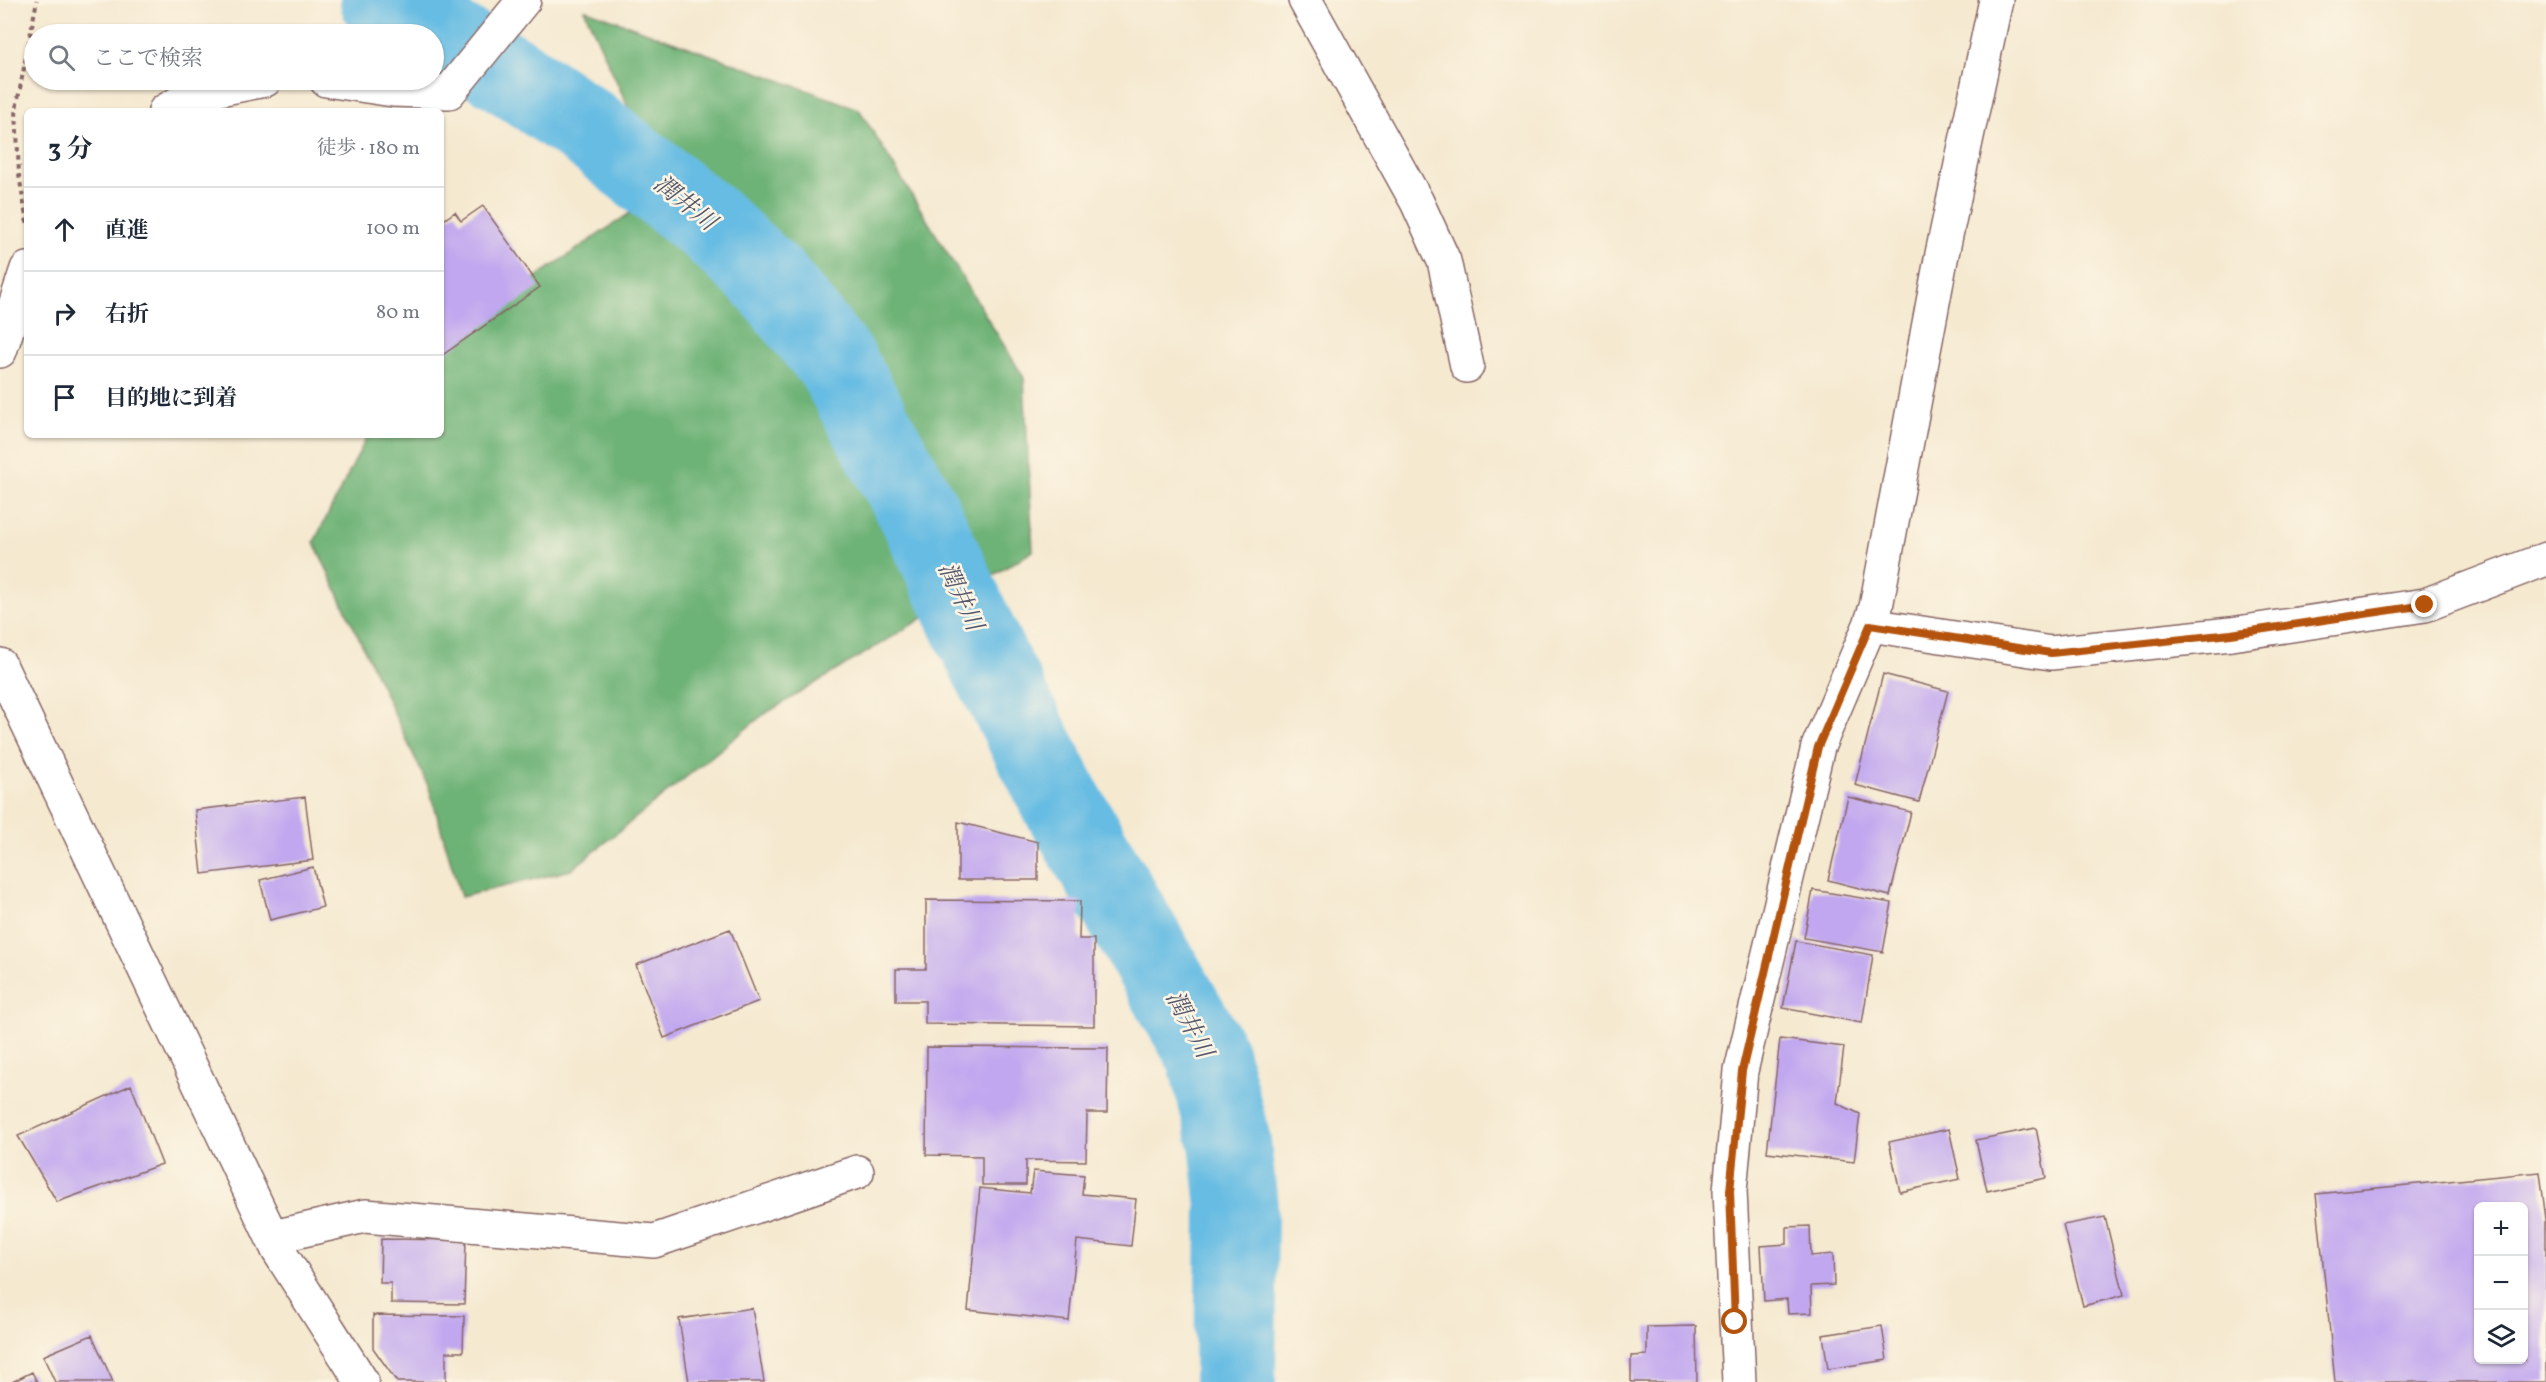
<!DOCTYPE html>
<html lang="ja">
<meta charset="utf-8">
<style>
:root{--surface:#fff;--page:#f6f6f7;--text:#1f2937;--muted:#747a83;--line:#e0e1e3}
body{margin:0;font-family:Vollkorn,"Noto Serif JP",serif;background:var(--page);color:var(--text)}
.controls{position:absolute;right:18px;bottom:18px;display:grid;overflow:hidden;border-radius:9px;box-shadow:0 2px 4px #0004}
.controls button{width:54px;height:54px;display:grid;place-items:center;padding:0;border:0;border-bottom:2px solid var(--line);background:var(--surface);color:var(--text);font:30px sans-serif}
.stop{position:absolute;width:18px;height:18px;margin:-14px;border:4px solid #b45309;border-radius:50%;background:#fff}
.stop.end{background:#b45309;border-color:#fff;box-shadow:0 2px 6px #0008}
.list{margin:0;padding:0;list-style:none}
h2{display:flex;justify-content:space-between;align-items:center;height:78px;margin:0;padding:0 24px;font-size:26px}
h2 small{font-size:20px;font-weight:400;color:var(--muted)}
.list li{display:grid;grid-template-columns:39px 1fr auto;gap:18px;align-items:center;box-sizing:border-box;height:84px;padding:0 24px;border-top:2px solid var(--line)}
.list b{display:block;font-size:22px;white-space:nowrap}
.list em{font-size:20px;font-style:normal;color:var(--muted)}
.icon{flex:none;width:33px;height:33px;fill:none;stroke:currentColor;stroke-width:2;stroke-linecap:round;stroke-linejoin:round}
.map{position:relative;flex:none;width:2546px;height:1382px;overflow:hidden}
.search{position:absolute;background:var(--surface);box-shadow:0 2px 4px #0004;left:24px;top:24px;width:420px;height:66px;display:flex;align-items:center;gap:15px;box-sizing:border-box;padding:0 21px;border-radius:33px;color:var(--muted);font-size:22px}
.panel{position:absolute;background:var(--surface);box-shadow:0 2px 4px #0004;left:24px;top:108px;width:420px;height:330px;border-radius:9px}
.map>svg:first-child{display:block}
</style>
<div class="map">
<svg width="2546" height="1382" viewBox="0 0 2546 1382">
<rect width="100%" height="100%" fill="#fcf5e5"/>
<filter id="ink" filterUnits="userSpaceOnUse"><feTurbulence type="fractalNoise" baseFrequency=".0167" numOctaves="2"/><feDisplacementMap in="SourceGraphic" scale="12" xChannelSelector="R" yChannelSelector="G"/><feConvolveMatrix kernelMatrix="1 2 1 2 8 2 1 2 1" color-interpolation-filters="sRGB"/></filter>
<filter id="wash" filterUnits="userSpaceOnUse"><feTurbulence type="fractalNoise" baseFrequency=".008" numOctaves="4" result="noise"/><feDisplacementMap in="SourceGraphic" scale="24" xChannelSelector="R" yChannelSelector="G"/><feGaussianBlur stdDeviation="1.35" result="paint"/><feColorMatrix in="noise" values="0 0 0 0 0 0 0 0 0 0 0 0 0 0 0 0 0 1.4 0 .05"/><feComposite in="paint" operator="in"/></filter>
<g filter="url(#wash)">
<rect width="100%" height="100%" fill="#f5e9d0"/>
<!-- forest -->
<path fill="#6db276" stroke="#5c6850" stroke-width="1.5" d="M584,9L859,109L1024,378L1033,551L763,715L571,870L461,897L429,788L314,542L368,435H441V342L665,189Z"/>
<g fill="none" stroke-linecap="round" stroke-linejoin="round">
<!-- river -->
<path stroke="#66bce3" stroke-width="82" d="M381,0L507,73L591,130L711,225L770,280L836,362L919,512L985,654L1061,801L1207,1054L1230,1143L1237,1206L1235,1382"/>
</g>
<g id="blocks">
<!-- building -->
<path fill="#c1a7ef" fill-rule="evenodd" d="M483,206L540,287L441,356V222L455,212L461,221Z
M1883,674L1948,691L1919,802L1855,785Z
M305,797L313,860L202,874L195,810Z
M1848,797L1911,812L1890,896L1828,880Z
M958,822L1038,842V880H958Z
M313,867L323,907L270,920L260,880Z
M1813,890L1892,903L1883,952L1804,938Z
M926,900L1080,901L1079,939H1094V1026L925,1024V1001H896V969H926Z
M730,929L759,1001L664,1038L636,965Z
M1796,941L1873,955L1862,1023L1783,1008Z
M1780,1039L1844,1047L1837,1103L1860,1114L1854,1162L1767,1152Z
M927,1047L1108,1048L1107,1113H1087L1086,1161L1026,1160V1185H982V1156L926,1155Z
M131,1085L162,1164L57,1202L18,1136Z
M2036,1128L2046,1178L1987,1191L1976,1140Z
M1949,1129L1960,1179L1900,1192L1889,1142Z
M1033,1171L1084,1175L1082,1194L1136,1199L1131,1246L1077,1240L1069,1321L968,1310L980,1188L1030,1193Z
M2540,1172L2546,1220V1382H2335L2316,1194ZM2478,1206H2524V1360H2478Z
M2105,1217L2124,1295L2083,1306L2063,1225Z
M1810,1226L1811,1256L1833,1254L1834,1285L1811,1286L1812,1313L1788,1314L1787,1299L1764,1301L1761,1246L1787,1244V1227Z
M381,1239L466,1240L464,1304L391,1303V1283H380Z
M752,1308L764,1382H689L679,1319Z
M373,1315L464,1316L463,1352H446V1382H397L373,1348Z
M1696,1326L1697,1382H1631V1356L1647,1355V1327Z
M1882,1326L1887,1360L1828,1369L1823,1335Z
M92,1335L113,1382H55L43,1356Z
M32,1372L37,1382H12Z"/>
</g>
</g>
<g filter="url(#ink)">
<use href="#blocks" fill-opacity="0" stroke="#866665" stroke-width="1.5"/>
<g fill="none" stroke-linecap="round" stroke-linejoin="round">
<!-- street casing -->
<g stroke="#866665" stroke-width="36">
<path id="street" d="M1305,0L1417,202L1444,261L1467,366
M326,80L393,90L449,92L524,0
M165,111L194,94L265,80
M0,351L27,269
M1870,625L2051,653L2231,634L2425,605L2546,559
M273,1237L365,1216L654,1241L857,1172
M1739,1382L1730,1191L1741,1071L1818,747L1870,625L1876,607L1942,254L1996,0"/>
</g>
<!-- secondary casing -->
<g stroke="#866665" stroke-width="36">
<path id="secondary" d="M0,665L278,1250L362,1382"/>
</g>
<!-- path -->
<path stroke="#866665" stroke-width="4" stroke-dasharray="4.5 4.5" stroke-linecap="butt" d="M27,223L19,175L16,109L37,0"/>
<!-- street -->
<use href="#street" stroke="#fff" stroke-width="33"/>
<!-- secondary -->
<use href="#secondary" stroke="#fff" stroke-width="33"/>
</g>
</g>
<g fill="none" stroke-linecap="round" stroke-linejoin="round" filter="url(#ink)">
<!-- route -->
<path stroke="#b45309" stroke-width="8" d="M1735,1322L1730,1191L1742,1071L1818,747L1870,625L2051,653L2231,634L2425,605"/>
</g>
<g text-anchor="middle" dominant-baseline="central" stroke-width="5" stroke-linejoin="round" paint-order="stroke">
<!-- water labels -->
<g font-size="24" font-style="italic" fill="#54566b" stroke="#fcf5e5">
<text transform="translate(684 204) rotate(39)">潤井川</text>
<text transform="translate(959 597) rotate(65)">潤井川</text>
<text transform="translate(1188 1025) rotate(62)">潤井川</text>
</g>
</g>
</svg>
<div class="controls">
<button>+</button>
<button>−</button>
<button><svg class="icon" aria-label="layers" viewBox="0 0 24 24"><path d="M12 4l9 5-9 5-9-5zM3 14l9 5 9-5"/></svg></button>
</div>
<div class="stop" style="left:1735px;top:1322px"></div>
<div class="stop end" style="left:2425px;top:605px"></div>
<div class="search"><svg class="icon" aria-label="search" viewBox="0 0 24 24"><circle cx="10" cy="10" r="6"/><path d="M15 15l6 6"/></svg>ここで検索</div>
<section class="panel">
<h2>3 分<small>徒歩 · 180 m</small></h2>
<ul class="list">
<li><svg class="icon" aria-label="ahead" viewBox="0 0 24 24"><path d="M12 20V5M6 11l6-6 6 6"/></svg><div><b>直進</b></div><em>100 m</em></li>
<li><svg class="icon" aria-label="right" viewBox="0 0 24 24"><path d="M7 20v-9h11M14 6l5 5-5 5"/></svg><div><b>右折</b></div><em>80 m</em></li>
<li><svg class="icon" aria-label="arrive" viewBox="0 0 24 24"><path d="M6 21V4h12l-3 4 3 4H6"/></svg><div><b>目的地に到着</b></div></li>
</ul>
</section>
</div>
